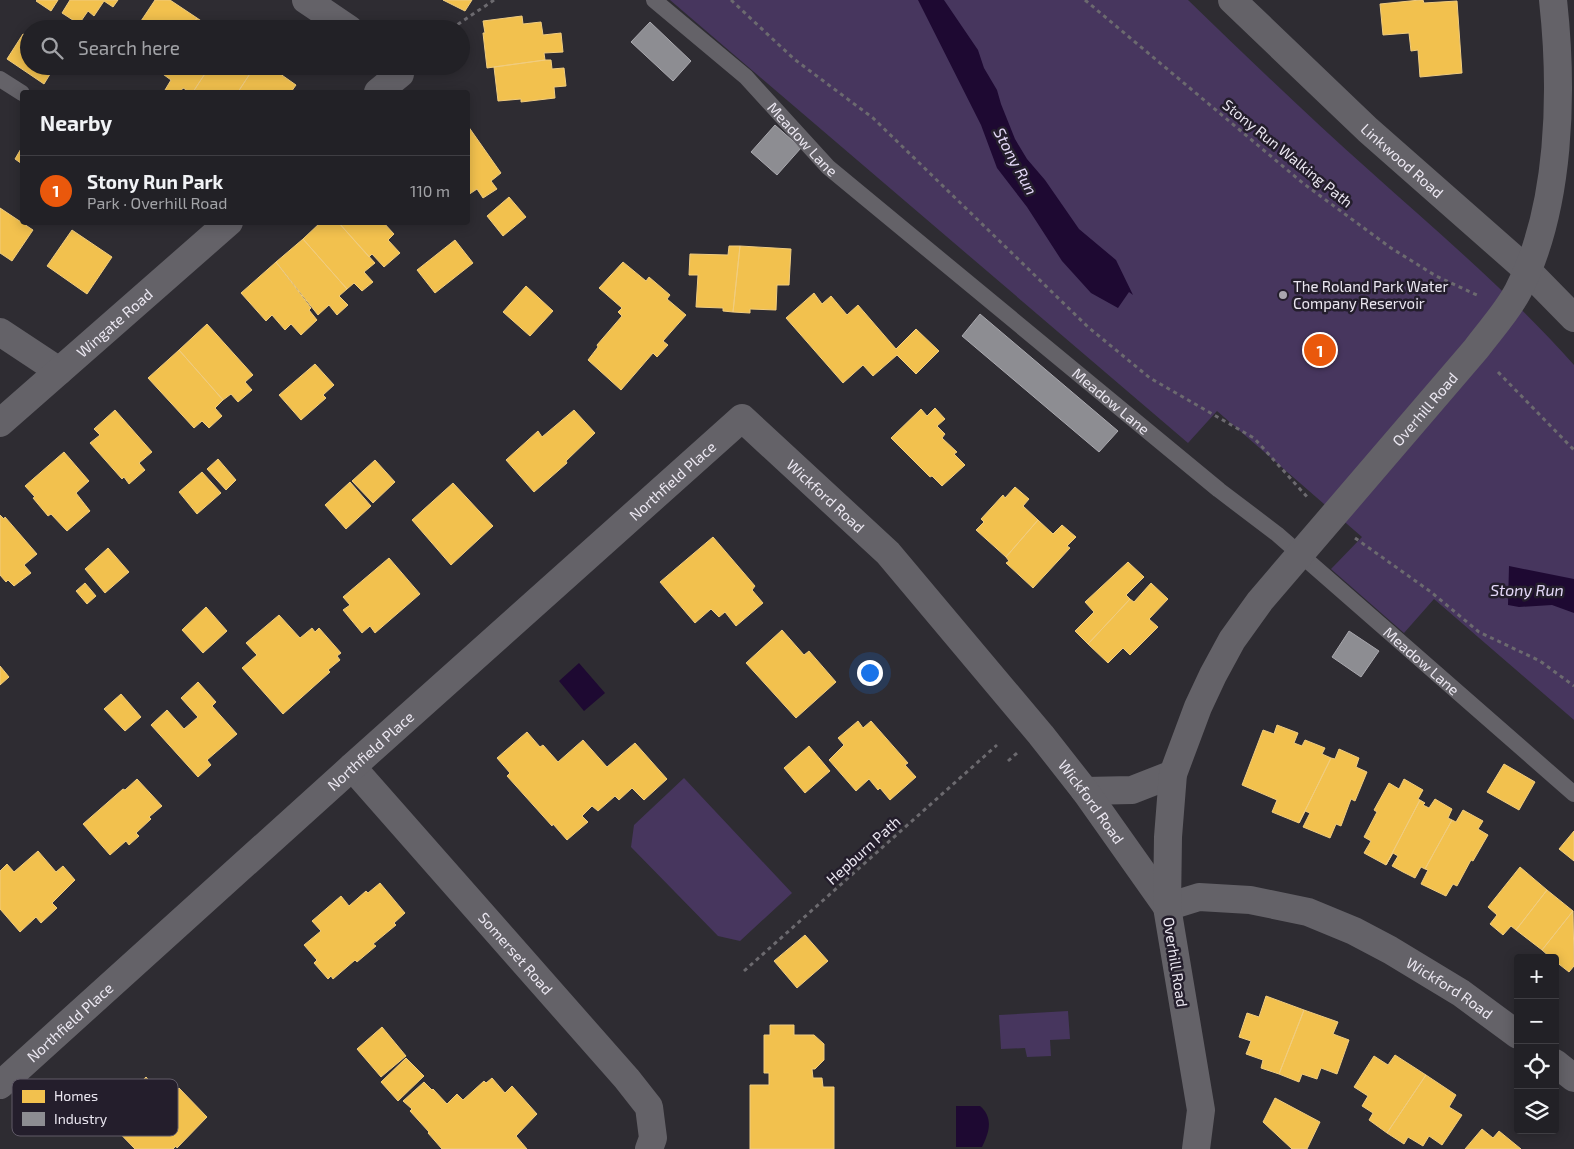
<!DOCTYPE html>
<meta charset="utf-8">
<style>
:root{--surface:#222126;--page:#2e2e32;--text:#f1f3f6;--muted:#a2a3a7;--line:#3f3e43;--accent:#ea580c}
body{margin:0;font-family:"Exo 2",sans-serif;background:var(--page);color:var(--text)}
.controls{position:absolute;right:15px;bottom:15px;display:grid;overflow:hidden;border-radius:5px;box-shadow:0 2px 12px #0003}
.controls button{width:45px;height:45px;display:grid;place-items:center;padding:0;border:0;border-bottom:1px solid var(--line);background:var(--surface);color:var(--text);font:25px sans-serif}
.you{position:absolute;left:869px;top:672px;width:18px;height:18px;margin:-12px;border:4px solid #fff;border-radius:50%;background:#1a73e8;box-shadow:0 0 0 8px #1a73e833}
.badge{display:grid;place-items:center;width:32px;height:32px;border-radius:50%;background:var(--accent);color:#fff;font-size:16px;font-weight:700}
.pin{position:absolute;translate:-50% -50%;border:2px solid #fff;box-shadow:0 1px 5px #0006}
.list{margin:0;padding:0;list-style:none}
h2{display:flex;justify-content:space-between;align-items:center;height:65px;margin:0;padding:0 20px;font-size:21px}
h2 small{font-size:16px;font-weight:400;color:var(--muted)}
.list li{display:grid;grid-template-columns:32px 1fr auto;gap:15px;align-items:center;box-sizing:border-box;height:70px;padding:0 20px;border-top:1px solid var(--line)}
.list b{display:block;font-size:19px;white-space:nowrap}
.list p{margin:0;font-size:16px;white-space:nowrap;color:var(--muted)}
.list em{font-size:16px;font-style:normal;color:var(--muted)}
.icon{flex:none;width:28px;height:28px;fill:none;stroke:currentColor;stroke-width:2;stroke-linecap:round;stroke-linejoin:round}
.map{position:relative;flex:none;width:1574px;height:1149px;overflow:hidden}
.search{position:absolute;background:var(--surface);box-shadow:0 2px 12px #0003;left:20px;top:20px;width:450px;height:55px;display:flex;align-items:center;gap:12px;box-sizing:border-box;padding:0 18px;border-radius:28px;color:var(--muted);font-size:19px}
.panel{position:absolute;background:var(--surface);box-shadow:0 2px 12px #0003;left:20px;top:90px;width:450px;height:135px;border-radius:5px}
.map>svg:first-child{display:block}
</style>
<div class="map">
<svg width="1574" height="1149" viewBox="0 0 1574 1149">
<rect width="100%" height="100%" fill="#2e2c32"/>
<!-- green -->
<path fill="#47365e" d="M670,0H1188C1248,58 1308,116 1371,172C1440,234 1512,295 1574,365V720L1434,599L1404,633L1331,569L1362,537L1217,411L1188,443Z
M684,778L792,893L740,941L718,936L631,847L634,825Z
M1068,1011L1070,1039L1050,1040L1051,1056L1027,1057L1025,1048L1001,1049L999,1015Z"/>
<!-- water -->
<path fill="#1e0932" d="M918,0H944L978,50L984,68L997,90L1001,104L1015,139L1027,159L1045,180L1079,229L1116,260L1133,295L1129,292L1118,308L1091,293L1062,261L1027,207L997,168L981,125Z
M1509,566L1574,579V613L1552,605L1519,607L1508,605Z
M579,663L605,693L584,711L559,681Z
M956,1106H980C994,1118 989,1133 982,1147H956Z"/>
<!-- homes -->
<path fill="#f2c14e" stroke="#f0cc7f" d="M37,0H58L51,11L36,1Z
M70,0H118L113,7L104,1L94,16L88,11L79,24L62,13Z
M155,0H170L197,18L189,29H146L139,24Z
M443,0H472L465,11Z
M1420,0H1423L1424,3L1457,1L1462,73L1420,77L1418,50L1411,51L1409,33L1383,35L1380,4Z
M522,16L523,24L541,22L543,35L561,33L563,52L544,53L545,60L487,68L483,33H485L483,21Z
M197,18L213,29H189Z
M23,34L29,37V66H55L44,84L7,59Z
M545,60H551L552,69L564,68L566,86L554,87L555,98L521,102V99L498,101L494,67Z
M164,66H210L193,92H190L183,88L180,92H170L165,90L171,80L160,72Z
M210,66H255L238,92H193Z
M255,66H269L296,85L291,92H238Z
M468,126L501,173L491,181L497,189L483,198L477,189L468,195Z
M22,147V164L15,159Z
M509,197L526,217L503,236L487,216Z
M0,208L33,230L12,261L0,253Z
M321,222H338L375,263L364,272L373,282L362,291L354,283L347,289L303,239Z
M338,222H383L394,234L388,240L400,253L384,267L372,254L369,257Z
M72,230L112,257L87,294L47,266Z
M303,239L347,289L339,296L348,305L337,315L329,305L318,315L276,262Z
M455,240L473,263L435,293L417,270Z
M729,246H740L733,312L723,311V308L696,307L698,275H689L690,254L728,255Z
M740,246L791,249L789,285H777L776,310L750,309V313L733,312Z
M276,262L311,308L309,310L317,320L301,335L291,324L285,330L272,315L266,321L241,293Z
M623,262L646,281L649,277L670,295L667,299L686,315L663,341L668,345L657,357L653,353L621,390L588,360L598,347L597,345L622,316L618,312L622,308L599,288Z
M526,286L553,311L530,336L503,312Z
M814,293L822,304L831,296L847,315L858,305L896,349L916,329L939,351L916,374L897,355L873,376L863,365L843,383L786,318Z
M207,324L253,375L245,382L252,390L238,402L231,394L223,400L179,350Z
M179,350L223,400L215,408L222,416L209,428L202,421L194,428L148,378Z
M315,364L334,385L323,395L326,398L301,420L279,395Z
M935,408L945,419L937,426L945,434L942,438L957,452L954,454L965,465L942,486L932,476L930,477L891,438L921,409L927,416Z
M115,410L152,452L139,463L145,470L129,484L124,477L122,479L90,443L100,435L94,429Z
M574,410L595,433L566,461L567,463L534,492L506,460L538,431L542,437Z
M64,452L89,481L76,493L90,511L67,531L51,514L48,516L33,498L35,497L25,486Z
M218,459L236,480L226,490L207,469Z
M375,460L395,482L373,503L352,481Z
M202,472L221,493L197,514L179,492Z
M350,482L371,506L346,529L325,505Z
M453,483L493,526L451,565L412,520Z
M1015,487L1029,499L1023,506L1038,520L1006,557L976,530L984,522L981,519L1003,495L1005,498Z
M0,515L4,519L5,517L37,554L24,565L31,573L14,586L8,580L6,582L0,575Z
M1038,520L1053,534L1062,525L1076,537L1067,546L1070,548L1033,588L1006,563L1009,561L1006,557Z
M713,537L755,586L752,590L763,603L736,626L725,612L719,617L711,609L695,623L660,582Z
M108,548L129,572L105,593L85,569Z
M389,558L420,594L375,633L370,626L362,633L343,610L350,605L343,597Z
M1128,562L1144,577L1126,595L1130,599L1088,644L1075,631L1094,612L1085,602Z
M85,583L96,596L87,604L76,591Z
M1151,583L1168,599L1149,619L1158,627L1130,655L1123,648L1108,663L1088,644L1130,599L1134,602Z
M206,607L227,631L203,653L182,630Z
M279,615L300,638L312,628L315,632L319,628L341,653L337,656L340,660L328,670L330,672L283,714L242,668L257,655L246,643Z
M782,630L804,655L809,651L836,682L796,718L746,663Z
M0,666L9,677L0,685Z
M198,682L216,702L212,706L237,734L207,760L211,765L198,777L151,725L167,710L184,729L198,717L181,698Z
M121,694L141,717L125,731L104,709Z
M858,721L863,728L871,721L908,763L905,765L916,777L890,800L880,788L878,790L869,779L856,791L829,760L844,745L838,738Z
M1277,725L1298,733L1294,743L1302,746L1305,740L1325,748L1322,754L1331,758L1299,823L1272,812L1277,800L1242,785L1263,730L1274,734Z
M527,732L540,747L543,745L558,762L583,740L607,767L635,743L667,779L644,800L632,788L619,800L615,796L598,811L592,806L582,816L588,822L567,840L553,824L552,826L507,776L510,773L497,758Z
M809,746L830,771L805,793L784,768Z
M1339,749L1359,758L1356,767L1367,772L1355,801L1351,799L1341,826L1336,824L1330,838L1303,827L1310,813L1305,811L1299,823L1331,758L1335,759Z
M1504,764L1535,782L1519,810L1487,792Z
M137,779L162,806L149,817L151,819L136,833L139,836L129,845L126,841L110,855L83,824L123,789L125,790Z
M1404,779L1423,790L1418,799L1420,800L1386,865L1364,853L1371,841L1364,837L1377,812L1374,810L1389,783L1399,789Z
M1435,799L1452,809L1448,818L1452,820L1425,869L1421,867L1415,878L1403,872L1392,866L1398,856L1393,853L1386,865L1420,800L1425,803L1423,805L1429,808Z
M1463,810L1483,821L1478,829L1488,835L1473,861L1471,860L1457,886L1453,884L1446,896L1421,884L1428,870L1425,869L1452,820L1456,822Z
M1574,831V861L1559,849Z
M38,851L56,872L63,866L75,880L52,903L57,908L41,923L36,917L20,932L0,909V871L7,864L14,872Z
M1520,867L1547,890L1516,930L1511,926L1503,935L1490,924L1497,915L1488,907Z
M380,883L405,913L394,923L396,925L373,944L376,946L357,962L355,960L333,979L331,976L328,979L314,963L317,960L304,945L321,931L312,921L341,896L349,906L366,891L368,893Z
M1547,890L1573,911L1542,950L1516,930Z
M1573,911L1574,966L1569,972L1555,961V958H1551L1542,950Z
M805,935L828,961L797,988L774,961Z
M1266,996L1304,1010L1279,1074L1261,1068L1263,1060L1246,1054L1251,1041L1239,1037L1247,1013L1259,1017Z
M1304,1010L1338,1022L1333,1034L1349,1040L1337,1074L1321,1068L1317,1079L1302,1074L1299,1082L1279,1074Z
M770,1025H794V1035H814L824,1044V1060L815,1069H812L813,1078H822L823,1087H834V1149H750V1085H769V1073H764V1035H770Z
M382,1027L406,1056L381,1077L357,1049Z
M1395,1055L1426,1075L1387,1133L1369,1120L1373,1113L1362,1106L1368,1096L1354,1087L1374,1056L1388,1065Z
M406,1058L424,1076L398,1101L381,1082Z
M1426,1075L1456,1095L1449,1107L1462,1115L1442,1145L1429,1136L1423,1146L1408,1137L1404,1144L1387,1133Z
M146,1077L167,1099L179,1088L207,1117L177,1148L176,1146L173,1149H135L104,1117L113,1109L110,1106L119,1097L122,1100Z
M492,1078L505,1093L512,1086L537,1114L516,1136L527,1149H442L428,1133L429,1132L410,1111L412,1109L403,1101L424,1082L432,1090L433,1089L447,1104L457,1094L463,1100L484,1081L486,1083Z
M1275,1098L1320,1122L1307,1149H1292L1263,1122Z
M1482,1129L1493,1138L1499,1131L1521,1149H1465Z"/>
<!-- industry -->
<path fill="#8d8d92" stroke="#a9a8ae" d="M650,22L691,61L673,81L631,42Z
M775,125L801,148L777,175L751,152Z
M980,314L1118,431L1099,452L962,336Z
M1349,631L1379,651L1361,677L1332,657Z"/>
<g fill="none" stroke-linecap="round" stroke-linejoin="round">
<!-- path -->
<path stroke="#6c6a6f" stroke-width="3" stroke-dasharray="4 4" stroke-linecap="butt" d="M731,0L794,59L873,118L1088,327L1150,378L1254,438L1309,499
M1085,0L1304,184L1391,248L1436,276L1479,296
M451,29L494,0
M1498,372L1574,450
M1355,538L1431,592L1479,632L1540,661L1574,686
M1008,761L1017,753
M744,971L997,745"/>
<!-- service -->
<g stroke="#646268" stroke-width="16">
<path id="s1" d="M654,0L746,77L828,167L1219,490L1277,534L1574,794"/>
<path d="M0,79L22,93"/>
</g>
<!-- minor -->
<g stroke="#646268" stroke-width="28">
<path d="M306,0L349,29"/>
<path id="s2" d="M1232,0L1368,130L1527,270L1574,318"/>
<path d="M378,92L400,74L391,66"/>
<path d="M0,332L59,371"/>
<path id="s3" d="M0,423L229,222"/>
<path id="s4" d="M352,767L627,1079L649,1107L653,1138L649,1149"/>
<path d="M1085,791L1132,790L1173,774"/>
<path id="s5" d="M1167,907L1199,897L1250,900L1308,912L1354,931L1390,950L1461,993L1518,1035"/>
<path d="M1555,1063L1574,1078"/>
<path id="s6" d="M0,1085L352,767L742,418L888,553L1041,735L1085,791L1167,907"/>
<path id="s7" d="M1196,1149L1201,1110L1167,907L1168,837L1173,774L1198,707L1213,675L1232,640L1260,601L1476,349C1490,330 1507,312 1518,291C1561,208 1563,91 1553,0"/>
</g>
</g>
<!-- markers -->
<circle fill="#a9a6ae" stroke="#241e2c" stroke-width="2" cx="1283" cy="295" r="5"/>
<g text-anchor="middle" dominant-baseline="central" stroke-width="5" stroke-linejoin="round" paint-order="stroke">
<!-- street labels -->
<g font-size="15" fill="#ebe7f1" stroke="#241e2c">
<text stroke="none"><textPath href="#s1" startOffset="204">Meadow Lane</textPath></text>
<text transform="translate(1288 153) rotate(39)">Stony Run Walking Path</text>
<text stroke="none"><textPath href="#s2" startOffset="234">Linkwood Road</textPath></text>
<text stroke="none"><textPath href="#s3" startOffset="152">Wingate Road</textPath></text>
<text stroke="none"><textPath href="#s1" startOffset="609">Meadow Lane</textPath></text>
<text stroke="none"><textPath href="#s7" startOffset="826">Overhill Road</textPath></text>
<text stroke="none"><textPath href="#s6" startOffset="904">Northfield Place</textPath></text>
<text stroke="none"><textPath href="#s6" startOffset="1112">Wickford Road</textPath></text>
<text stroke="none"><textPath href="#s1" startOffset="1014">Meadow Lane</textPath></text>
<text stroke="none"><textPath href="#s6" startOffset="499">Northfield Place</textPath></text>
<text stroke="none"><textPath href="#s6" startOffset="1518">Wickford Road</textPath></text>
<text transform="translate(863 850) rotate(-42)">Hepburn Path</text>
<text stroke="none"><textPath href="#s4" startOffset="248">Somerset Road</textPath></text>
<text transform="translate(1176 962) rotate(81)">Overhill Road</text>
<text stroke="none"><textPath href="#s5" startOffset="305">Wickford Road</textPath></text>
<text stroke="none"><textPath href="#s6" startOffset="94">Northfield Place</textPath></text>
</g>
<!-- poi labels -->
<g font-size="15" fill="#ebe7f1" stroke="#241e2c" text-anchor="start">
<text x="1293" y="286">The Roland Park Water<tspan x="1293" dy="17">Company Reservoir</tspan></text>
</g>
<!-- water labels -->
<g font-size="16" font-style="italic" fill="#e3d7f7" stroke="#241e2c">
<text transform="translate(1016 161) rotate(62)">Stony Run</text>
<text x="1527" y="589">Stony Run</text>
</g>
</g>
<!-- legend -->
<rect x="12" y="1079" width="166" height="57" rx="8" fill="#241e2c" stroke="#605a67" stroke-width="1"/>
<rect x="22" y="1090" width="23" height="13" fill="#f2c14e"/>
<rect x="22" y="1112" width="23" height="14" fill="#8d8d92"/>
<g font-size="14" fill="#ebe7f1">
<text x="54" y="1101">Homes</text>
<text x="54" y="1124">Industry</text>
</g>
</svg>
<div class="controls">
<button>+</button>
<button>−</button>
<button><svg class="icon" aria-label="locate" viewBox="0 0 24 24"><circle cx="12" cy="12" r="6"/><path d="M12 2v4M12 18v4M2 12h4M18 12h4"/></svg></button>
<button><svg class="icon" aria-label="layers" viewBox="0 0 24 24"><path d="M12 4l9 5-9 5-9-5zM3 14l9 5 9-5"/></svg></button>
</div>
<div class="you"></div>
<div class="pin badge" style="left:1320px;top:350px">1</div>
<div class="search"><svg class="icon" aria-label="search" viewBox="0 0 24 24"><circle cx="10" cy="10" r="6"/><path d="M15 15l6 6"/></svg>Search here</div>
<section class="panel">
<h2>Nearby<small></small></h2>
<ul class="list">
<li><span class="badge">1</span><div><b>Stony Run Park</b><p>Park · Overhill Road</p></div><em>110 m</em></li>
</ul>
</section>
</div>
